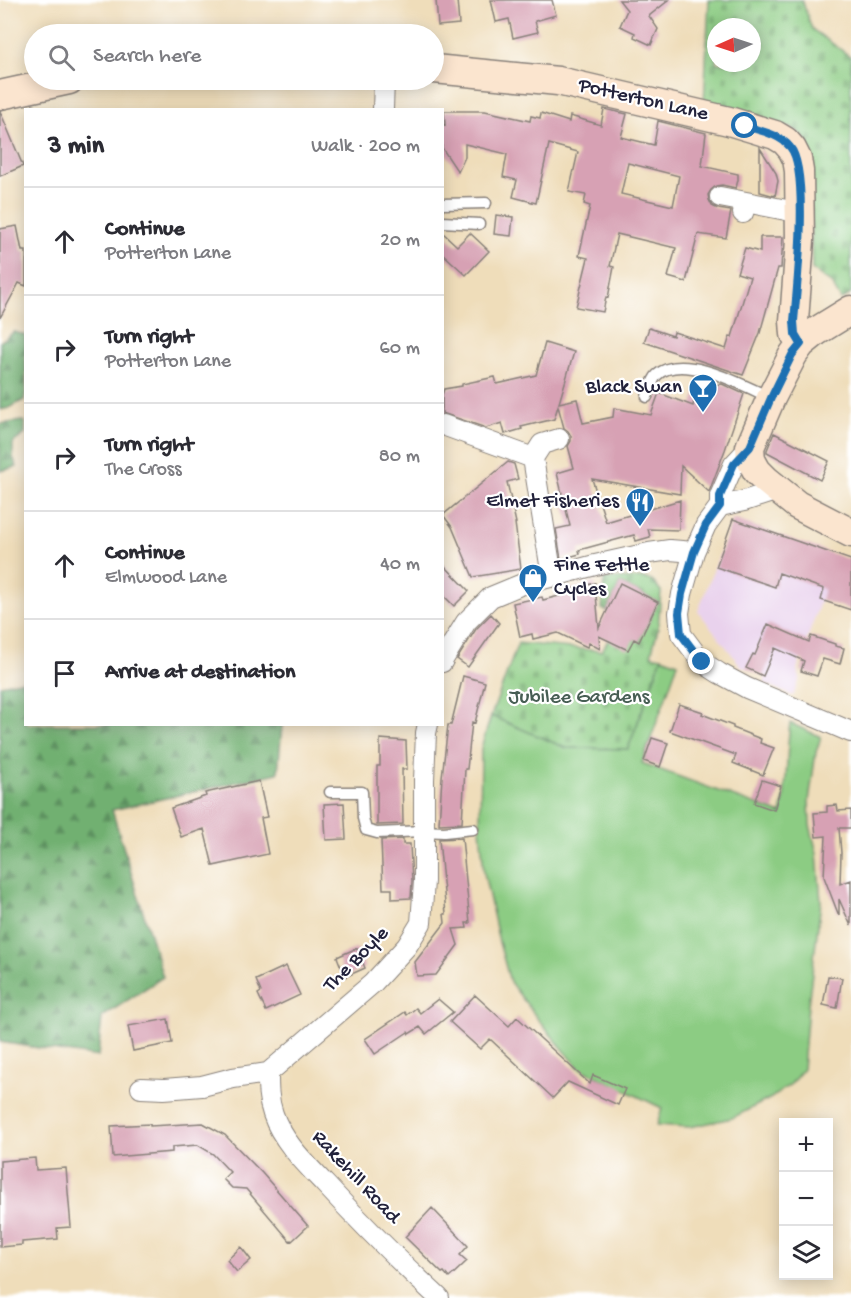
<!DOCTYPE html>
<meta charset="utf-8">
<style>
:root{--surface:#fff;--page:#f2f2f3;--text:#2b2b33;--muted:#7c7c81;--line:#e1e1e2}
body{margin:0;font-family:"Gochi Hand",sans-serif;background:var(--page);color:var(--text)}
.controls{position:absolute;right:18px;bottom:18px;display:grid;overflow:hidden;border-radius:0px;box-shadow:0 3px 15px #0003}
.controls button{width:54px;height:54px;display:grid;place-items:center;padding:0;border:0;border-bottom:2px solid var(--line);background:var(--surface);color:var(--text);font:30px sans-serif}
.compass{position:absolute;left:707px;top:18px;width:54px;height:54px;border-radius:50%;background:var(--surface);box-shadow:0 3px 15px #0003;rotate:267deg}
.stop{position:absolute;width:18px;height:18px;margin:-14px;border:4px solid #1f6fb2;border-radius:50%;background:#fff}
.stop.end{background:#1f6fb2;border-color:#fff;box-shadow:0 2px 6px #0008}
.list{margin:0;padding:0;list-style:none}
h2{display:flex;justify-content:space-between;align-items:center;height:78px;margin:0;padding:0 24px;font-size:26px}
h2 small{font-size:20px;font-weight:400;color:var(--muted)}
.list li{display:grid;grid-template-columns:39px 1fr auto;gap:18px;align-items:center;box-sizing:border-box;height:108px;padding:0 24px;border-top:2px solid var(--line)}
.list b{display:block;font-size:22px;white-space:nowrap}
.list p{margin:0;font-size:20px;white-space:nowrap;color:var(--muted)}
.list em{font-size:20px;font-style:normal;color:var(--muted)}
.icon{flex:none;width:33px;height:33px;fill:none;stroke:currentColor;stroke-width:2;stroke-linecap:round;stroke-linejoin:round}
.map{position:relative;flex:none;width:851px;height:1298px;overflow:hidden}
.search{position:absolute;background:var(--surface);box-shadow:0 3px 15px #0003;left:24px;top:24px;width:420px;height:66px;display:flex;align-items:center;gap:15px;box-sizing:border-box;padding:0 21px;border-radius:33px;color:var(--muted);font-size:22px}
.panel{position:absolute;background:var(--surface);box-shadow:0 3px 15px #0003;left:24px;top:108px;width:420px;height:618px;border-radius:0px}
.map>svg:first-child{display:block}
</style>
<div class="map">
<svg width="851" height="1298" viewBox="0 0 851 1298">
<defs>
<pattern id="forest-firs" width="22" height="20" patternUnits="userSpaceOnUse" patternTransform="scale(1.5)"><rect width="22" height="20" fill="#71b071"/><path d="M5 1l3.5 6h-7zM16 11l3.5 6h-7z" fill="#5c8f5e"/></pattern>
<pattern id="cemetery-stones" width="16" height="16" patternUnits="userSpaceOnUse" patternTransform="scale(1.5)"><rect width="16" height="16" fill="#8ccc83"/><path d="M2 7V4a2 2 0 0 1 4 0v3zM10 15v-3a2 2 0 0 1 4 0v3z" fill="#78af72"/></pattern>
</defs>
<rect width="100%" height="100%" fill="#fff"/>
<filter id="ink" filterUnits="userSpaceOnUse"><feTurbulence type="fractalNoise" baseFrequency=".0167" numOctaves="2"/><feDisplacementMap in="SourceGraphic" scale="12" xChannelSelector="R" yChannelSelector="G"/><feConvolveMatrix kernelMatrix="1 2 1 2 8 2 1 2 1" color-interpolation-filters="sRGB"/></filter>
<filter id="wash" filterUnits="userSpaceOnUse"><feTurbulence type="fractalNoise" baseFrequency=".008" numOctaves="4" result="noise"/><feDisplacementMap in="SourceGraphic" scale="24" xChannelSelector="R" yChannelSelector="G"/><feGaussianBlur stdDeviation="1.35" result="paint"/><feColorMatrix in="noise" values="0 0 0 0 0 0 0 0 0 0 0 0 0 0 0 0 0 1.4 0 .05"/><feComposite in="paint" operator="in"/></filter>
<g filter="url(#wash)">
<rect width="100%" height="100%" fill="#efddba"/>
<!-- built -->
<path fill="#e9d2ed" d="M733,519L836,555L797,669L800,678L793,696L764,683L766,677L741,666L698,611Z"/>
<!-- forest -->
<path fill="url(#forest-firs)" stroke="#4a6956" stroke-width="1.5" d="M14,332L25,335L26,389L24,400L9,408L0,410V342Z
M22,421L25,422V434L13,443V457L17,467L0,471V424Z
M25,680L26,724L282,725L278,773L112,810L163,977L102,1017L98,1057L0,1042V685Z"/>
<!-- cemetery -->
<path fill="url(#cemetery-stones)" stroke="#57775f" stroke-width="1.5" fill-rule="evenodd" d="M709,0H802L812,29L851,57V294L841,300L832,284L812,269L809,149C806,139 802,133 792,128L704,105ZM716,27H752V63H716Z
M644,578L652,581L661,591L658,628L651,655L662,657L628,749L566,748L491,716L518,643L602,651L608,640L634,639L639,641L658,602L620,583L607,611L602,609L604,579Z"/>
<!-- green -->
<path fill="#8ccc83" stroke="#57775f" stroke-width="1.5" d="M662,657L678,663L642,763L781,814C788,784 786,753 790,723L821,737L816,752L809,801L810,825L817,853L821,902L808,1005L803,1069L791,1084L771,1098L732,1118L690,1127L657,1125L662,1108L579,1068L540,1022L510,982L499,942L484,873L480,828L481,748L491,716L566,748L628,749Z"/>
<g id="blocks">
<!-- building -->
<path fill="#d7a1b4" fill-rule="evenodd" d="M436,0H457L459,24L438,26Z
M491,0H552L556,15L535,21L538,32L513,38L509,19L496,22Z
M619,0H669L649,16L658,29L651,45L634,37L635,33L620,26L627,10Z
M604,109L627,114L621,137L654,145L658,121L706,133L702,166L738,174V180L736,188L722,185L716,186L711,190L708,195L709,200L712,206L718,209L731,211L726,238L698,234L686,282L668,277L676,248L617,234L610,266L614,267L608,298L606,297L603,312L576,307L588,258L579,256L590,206L584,204L586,195L569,192L578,152L549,144L536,203L513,197L517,180L503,177L507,154L465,144V157L458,172L442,148V124L445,125L444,111H485L530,121L531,116L540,118L541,113L569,122L570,116L601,125ZM628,163L679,176L673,206L621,194Z
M0,111L23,166L0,176Z
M760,148L776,173L778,181L775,196L760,192Z
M496,215L513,217L511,236L494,234Z
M17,226L22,251H26V286L19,283L0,318V229Z
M442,232L457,246L470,233L489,251L466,275L442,253Z
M760,237H783L781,268H778L760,333L743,375L644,342L649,328L673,336L674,332L726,349L730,336L732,337L750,277L737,273L745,248L760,252Z
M545,343L574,352L559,403L577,399L583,423L613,417L614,408L651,415L659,393L693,406L697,386L722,384L744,394L725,450L709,492L681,466L680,494L592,479L606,522L680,500L679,530L648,529L650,537L636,541L634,535L579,550L580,554L561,559L556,529L570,526L557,473L574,468L568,446L571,441V436L568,431L564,428L558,406L554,419L521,427L522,429L505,434L502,423L486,428L442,413V395L444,389L462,386V384L495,377L497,384L536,375Z
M774,433L829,461L820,480L767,452V450Z
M508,462L514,464L518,479L507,482L516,523H515L521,569L473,577L452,527L443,515Z
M733,519L851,560V610L821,600L824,589L779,573L775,587L716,567Z
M442,563L469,591L454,606L442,594Z
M595,583L599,628L620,583L658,602L639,642L634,639L628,650L599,636L600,649L589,643L587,647L558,633L533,639L532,634L520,637L513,603L542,597L543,600L571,593V589Z
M491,614L499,623L468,667L457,659L476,629Z
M768,624L809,642L811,636L835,644V646L844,648L840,664L823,659L817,676L801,671L804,661L775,648L763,676L746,668L753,654L755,655Z
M463,676L485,682L475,723L472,722L467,769H465L462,823L439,824L442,777L448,725H451Z
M679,704L703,712L702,714L733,726V728L761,739L760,743L774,748L763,775L733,763L736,755L670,731Z
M652,738L668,743L660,767L644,761Z
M380,739L406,741L407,769H402L403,824L377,825V766H380Z
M762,780L781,786L774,810L754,803Z
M259,781L267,817L261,818L268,854L213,866L204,829L181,837L171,808L206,796L205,793Z
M344,803L346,839L326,840L324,804Z
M837,805L838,811L851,810V828H839L841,853L840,884L851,880V926L839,899V916L824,877L826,836L816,837L814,813L827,812V806Z
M462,838L470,923H466L467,928L453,929L458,945L436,975L417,976L415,962L445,923L444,914H446L439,839Z
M403,839V844H410L412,881L411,898L392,899V889H383L381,840Z
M357,948L365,968L345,977L337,957Z
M286,966L300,995L266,1011L258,994L261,992L256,980Z
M828,976L842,978L837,1008L823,1005Z
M475,995L509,1026L517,1017L590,1084L593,1075L625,1089L618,1105L568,1082L553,1098L490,1039L480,1049L450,1022Z
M438,999L453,1012L426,1034L420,1027L409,1034L408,1032L375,1054L365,1039L405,1012L407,1015L416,1008L420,1013Z
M168,1019L172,1043L133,1051L128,1026Z
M203,1123L225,1135L262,1173L308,1226L292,1241L291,1240L290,1241L246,1189L232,1188L223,1179L230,1172L213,1154L198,1145L172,1147V1152L113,1157L111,1126L150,1124V1126Z
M35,1158L36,1170L66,1168L71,1227L57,1228L58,1239L22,1242V1245L0,1247V1161Z
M432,1208L468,1246L460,1255L467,1261L449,1278L444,1272L442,1273L405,1237Z
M241,1247L251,1260L237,1272L227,1260Z"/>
</g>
</g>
<g filter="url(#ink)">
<use href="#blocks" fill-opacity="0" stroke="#88807a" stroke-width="1.5"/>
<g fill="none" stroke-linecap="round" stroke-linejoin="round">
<!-- lane casing -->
<g stroke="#88807a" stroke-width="13">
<path id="lane" d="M442,204L486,203
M442,222L479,224
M647,397C650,390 652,380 657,375C682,352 743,385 769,397
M330,792H362L363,818L366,830L377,833L423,831L444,832L473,829"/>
</g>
<!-- street casing -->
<g stroke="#88807a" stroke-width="22">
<path id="street" d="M383,110L384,80
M720,197L746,202L743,213
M746,202L801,213
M443,425L533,458L552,577
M750,447L734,464L720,496V506L706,525L694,552L682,594L679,613L681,634L702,662L719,673L747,688L851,732
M533,458L542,444L559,439
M720,506L744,501L778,490
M442,662L444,658L466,622L491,597L520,585L595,565L649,553L670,550L694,552
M268,1073C268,1087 268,1100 273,1114C282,1141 306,1164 325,1184C361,1223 399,1261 439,1298
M141,1088L164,1089L202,1086L233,1078L268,1073L373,983L407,946L421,923L424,881V780L426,733L428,724"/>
</g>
<!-- secondary casing -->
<g stroke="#88807a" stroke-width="31">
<path id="secondary" d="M434,69L558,81L729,121L775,135L785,141L792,149L797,159L799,171L800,240L794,321L795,334L801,344
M0,95L69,80
M851,310L817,331L801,344L793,355L771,398L750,447L751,460L757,471L766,480L797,505L851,533"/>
</g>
<!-- lane -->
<use href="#lane" stroke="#fff" stroke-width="10"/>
<!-- street -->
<use href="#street" stroke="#fff" stroke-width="20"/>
<!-- secondary -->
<use href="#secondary" stroke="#fbe5cf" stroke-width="28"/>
</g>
</g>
<g fill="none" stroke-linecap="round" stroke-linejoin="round" filter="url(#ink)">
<!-- route -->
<path stroke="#1f6fb2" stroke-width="8" d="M702,662L681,634L679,613L682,594L694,552L706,525L720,506V496L734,464L750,447L771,398L792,355L801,344L795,334L794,321C797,288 810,170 790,147C779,134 761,131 745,126"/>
</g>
<!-- icons -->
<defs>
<g id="bar-pin" transform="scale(1.5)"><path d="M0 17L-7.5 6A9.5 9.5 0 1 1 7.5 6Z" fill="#1f6fb2" stroke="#fff"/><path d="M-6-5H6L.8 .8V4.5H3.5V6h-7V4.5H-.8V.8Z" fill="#fff"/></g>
<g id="restaurant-pin" transform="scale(1.5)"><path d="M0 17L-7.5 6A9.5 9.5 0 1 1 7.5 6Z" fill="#1f6fb2" stroke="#fff"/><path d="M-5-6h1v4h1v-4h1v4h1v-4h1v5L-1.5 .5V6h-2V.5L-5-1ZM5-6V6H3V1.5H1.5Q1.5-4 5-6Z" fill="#fff"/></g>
<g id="shop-pin" transform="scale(1.5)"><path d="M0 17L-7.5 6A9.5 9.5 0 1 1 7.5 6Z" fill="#1f6fb2" stroke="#fff"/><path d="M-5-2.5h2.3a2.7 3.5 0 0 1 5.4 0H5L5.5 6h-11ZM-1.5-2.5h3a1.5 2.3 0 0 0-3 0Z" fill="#fff"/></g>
</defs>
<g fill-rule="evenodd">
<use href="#bar-pin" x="703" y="388"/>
<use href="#restaurant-pin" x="640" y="502"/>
<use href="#shop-pin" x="533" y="578"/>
</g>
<g text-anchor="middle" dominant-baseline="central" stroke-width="4.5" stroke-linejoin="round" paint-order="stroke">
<!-- street labels -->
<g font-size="21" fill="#22223b" stroke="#fff">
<text transform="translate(643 101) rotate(13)">Potterton Lane</text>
<text transform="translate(357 960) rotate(-45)">The Boyle</text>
<text transform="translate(355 1178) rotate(47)">Rakehill Road</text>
</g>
<!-- poi labels -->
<g font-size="21" fill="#22223b" stroke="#fff" text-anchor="end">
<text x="682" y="388">Black Swan</text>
<text x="619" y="502">Elmet Fisheries</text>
<text x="554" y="566" text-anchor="start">Fine Fettle<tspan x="554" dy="24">Cycles</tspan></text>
</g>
<!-- park labels -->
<g font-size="21" fill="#475e54" stroke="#fff">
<text x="579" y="698">Jubilee Gardens</text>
</g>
</g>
</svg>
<div class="controls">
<button>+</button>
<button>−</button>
<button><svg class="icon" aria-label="layers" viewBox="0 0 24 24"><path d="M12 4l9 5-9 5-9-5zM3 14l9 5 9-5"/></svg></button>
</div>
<svg class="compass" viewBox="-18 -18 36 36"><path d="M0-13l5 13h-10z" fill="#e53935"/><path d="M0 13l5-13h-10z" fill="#7c7c81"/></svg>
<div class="stop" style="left:745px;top:126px"></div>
<div class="stop end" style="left:702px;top:662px"></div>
<div class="search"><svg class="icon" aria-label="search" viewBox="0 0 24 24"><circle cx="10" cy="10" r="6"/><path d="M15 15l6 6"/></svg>Search here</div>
<section class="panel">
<h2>3 min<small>Walk · 200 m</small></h2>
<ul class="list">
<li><svg class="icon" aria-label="ahead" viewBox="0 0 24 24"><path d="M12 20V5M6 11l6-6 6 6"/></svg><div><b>Continue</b><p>Potterton Lane</p></div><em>20 m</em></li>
<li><svg class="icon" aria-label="right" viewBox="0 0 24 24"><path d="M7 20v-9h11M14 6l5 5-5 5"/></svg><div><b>Turn right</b><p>Potterton Lane</p></div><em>60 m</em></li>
<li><svg class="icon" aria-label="right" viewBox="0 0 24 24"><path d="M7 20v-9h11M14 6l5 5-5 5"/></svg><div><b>Turn right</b><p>The Cross</p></div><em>80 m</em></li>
<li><svg class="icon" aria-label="ahead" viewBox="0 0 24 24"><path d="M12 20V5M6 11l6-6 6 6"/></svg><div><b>Continue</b><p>Elmwood Lane</p></div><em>40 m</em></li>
<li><svg class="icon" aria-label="arrive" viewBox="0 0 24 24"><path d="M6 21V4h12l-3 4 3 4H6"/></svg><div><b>Arrive at destination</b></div></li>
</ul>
</section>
</div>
